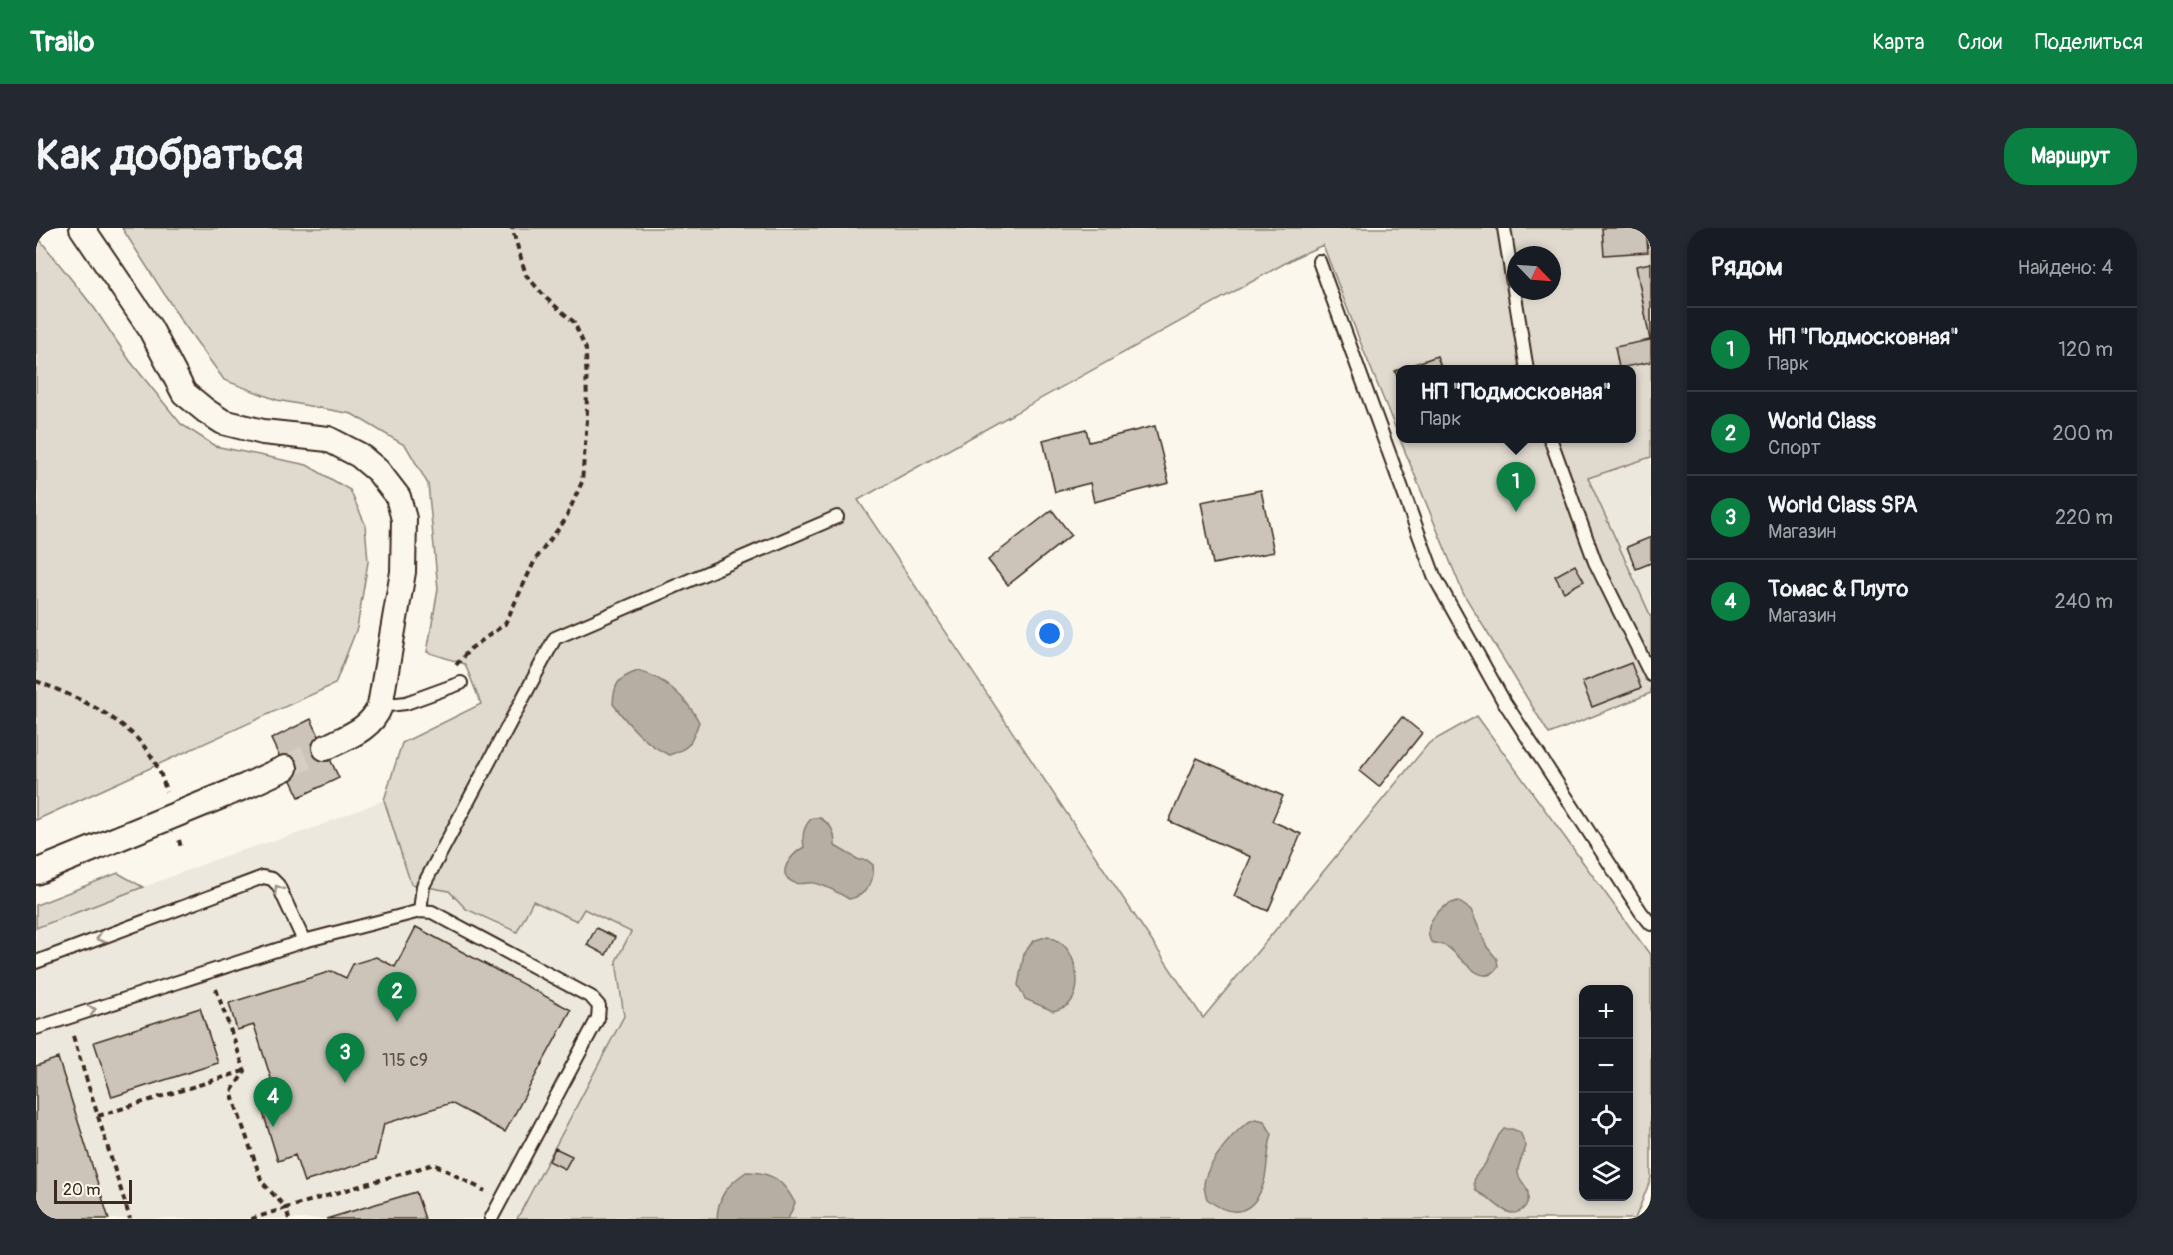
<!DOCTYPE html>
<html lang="ru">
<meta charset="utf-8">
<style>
:root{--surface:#171b24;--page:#242831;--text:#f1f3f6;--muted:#9ea1a6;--line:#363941;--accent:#0b8043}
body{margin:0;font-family:Pangolin,sans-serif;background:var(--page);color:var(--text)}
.controls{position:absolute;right:18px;bottom:18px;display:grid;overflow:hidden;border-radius:12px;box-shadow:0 3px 9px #0003}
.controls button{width:54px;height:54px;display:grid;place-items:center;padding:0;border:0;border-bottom:2px solid var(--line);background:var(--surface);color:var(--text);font:30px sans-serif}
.compass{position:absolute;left:1471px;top:18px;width:54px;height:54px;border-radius:50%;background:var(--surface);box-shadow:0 3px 9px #0003;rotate:115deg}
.scale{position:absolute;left:18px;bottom:15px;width:78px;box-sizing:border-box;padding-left:6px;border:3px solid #3b2a1e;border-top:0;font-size:16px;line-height:21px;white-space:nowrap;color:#3b2a1e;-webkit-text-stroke:4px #fbf7ec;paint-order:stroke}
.you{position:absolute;left:1014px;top:406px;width:21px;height:21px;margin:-15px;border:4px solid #fff;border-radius:50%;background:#1a73e8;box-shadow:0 0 0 9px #1a73e833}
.badge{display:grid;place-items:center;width:39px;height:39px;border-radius:50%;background:var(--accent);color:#fff;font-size:20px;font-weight:700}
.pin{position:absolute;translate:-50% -50px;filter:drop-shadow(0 2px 3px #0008)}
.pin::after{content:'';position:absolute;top:32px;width:21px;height:18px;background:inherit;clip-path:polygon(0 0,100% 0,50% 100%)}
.popup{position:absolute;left:1360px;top:137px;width:240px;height:78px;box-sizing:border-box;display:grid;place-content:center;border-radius:12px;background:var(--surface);filter:drop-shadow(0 2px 4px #0005);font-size:20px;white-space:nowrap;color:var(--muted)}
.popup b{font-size:22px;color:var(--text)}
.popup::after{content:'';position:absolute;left:50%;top:100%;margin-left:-12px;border:12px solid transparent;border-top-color:var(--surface)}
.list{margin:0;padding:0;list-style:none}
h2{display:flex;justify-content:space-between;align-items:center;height:78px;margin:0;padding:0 24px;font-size:26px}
h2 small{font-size:20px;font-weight:400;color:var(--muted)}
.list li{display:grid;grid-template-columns:39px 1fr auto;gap:18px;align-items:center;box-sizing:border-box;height:84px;padding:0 24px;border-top:2px solid var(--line)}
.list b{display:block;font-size:22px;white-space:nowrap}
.list p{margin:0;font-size:20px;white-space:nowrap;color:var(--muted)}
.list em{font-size:20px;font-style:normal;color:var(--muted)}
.icon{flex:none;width:33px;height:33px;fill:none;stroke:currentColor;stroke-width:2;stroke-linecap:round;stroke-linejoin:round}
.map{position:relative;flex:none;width:1615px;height:991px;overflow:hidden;border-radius:24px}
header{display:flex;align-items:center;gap:36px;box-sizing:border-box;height:84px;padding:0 30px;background:var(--accent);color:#fff}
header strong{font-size:28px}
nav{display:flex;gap:33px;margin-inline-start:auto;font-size:21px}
.intro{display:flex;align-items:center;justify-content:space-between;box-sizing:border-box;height:144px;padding:0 36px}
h1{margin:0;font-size:42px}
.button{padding:15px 27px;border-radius:24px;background:var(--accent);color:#fff;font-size:21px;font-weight:700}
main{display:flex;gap:36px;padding:0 36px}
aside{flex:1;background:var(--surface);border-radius:24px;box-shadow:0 3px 9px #0003}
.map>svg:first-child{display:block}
</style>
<header>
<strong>Trailo</strong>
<nav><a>Карта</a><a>Слои</a><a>Поделиться</a></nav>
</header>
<div class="intro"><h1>Как добраться</h1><a class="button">Маршрут</a></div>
<main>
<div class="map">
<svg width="1615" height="991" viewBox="0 0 1615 991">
<rect width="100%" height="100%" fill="#fbf7ec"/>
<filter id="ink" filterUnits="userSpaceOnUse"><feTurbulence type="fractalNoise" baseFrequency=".0167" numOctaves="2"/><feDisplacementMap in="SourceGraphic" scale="12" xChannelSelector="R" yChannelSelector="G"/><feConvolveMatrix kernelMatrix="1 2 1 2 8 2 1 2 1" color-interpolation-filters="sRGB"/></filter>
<g filter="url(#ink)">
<!-- built -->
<path fill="#ede8dd" d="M1615,229V389L1552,250Z
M348,572L375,656L413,663L430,681L481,704L497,672L541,692L548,680L595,704L581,733L588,788L481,991H0V700L194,626L270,603Z"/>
<!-- green -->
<path fill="#dfd9ce" stroke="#8d8276" stroke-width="1.5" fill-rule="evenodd" d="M86,0H1615V229L1552,250L1615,389V465L1513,506L1427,365L1327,121L1287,17L1262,28L822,272L1167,790L1393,515L1441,488L1615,728V950L1599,991H481L588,788L580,733L595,704L548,681L541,693L497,673L481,704L430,681L413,663L375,656L348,572L366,515L445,476L429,436L391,424L402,361L392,256L370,218L316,186L241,172L188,152L145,92ZM1480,27H1516V63H1480ZM1364,142H1595V210H1364ZM1548,762H1592V968H1548Z
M0,7L59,81L94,133L145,196L179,218L271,237L314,262L329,296L332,334L321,400L299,456L0,592Z
M82,645L107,659L0,700V677Z"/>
<!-- water -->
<path fill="#b6aea2" stroke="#85796d" stroke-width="1.5" d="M602,443C628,449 651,470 663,494C655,515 655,520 633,527C609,516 593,497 577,476C578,455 582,450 602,443Z
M776,590H784C796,597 799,604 799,618L823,632H831L837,637C839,654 830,668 813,671C803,665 789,657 778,655C772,654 765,657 759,655C737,647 756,626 768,619C766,607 767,599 776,590Z
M1422,673L1435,682L1451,719L1461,731L1462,739C1447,762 1426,730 1413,720C1408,716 1401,716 1395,714C1386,696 1404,677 1422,673Z
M1012,708C1016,710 1021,712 1025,715C1040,726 1047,760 1034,775C1029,780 1023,781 1017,783L989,771L982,757L988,726L997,713Z
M1220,891L1228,893L1236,906C1231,922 1232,938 1228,954C1218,987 1196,991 1171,971C1170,967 1168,962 1168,957C1168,939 1203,894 1220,891Z
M1468,901H1476L1484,904L1490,918C1488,927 1481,936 1482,945C1483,953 1491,957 1492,965C1493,971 1491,978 1486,982C1473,991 1462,977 1452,970C1448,968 1444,965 1440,963L1438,955L1439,948L1449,936L1463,907Z
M710,944C736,944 747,952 759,975L752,991H681C682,968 691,957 710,944Z"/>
<!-- building -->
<path fill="#ccc4b9" stroke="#3b2a1e" stroke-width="1.5" d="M1566,0H1610L1612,24L1568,27Z
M1615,35V134L1583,140L1579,119L1614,112L1600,38Z
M1401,128L1406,142H1364V157L1359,143Z
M1119,198L1133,255L1058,274L1054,255L1019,264L1007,212L1050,201L1053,214Z
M1225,262L1238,324L1177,336L1165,274Z
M1016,282L1035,307L972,357L952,332Z
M1615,309V335L1600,341L1591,319Z
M1539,337L1548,353L1528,364L1519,348Z
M1595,435L1605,460L1556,479L1546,454Z
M1366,489L1386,505L1343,559L1323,543Z
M275,491L303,550L263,569L235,511Z
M1161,530L1247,568L1236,593L1265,606L1232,683L1198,668L1215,629L1133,593Z
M380,699L535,782L469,904L415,875L348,896L340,931L268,954L259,927L242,933L222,868L239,863L218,797L201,802L193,775L296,743L310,750L317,736L340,729L359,739Z
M560,700L579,709L570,727L551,717Z
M164,780L182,835L76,869L58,814Z
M22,830L73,991H0V838Z
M519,920L536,928L529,941L513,933Z
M380,964L389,991H290Z"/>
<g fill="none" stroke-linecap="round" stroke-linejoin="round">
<!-- minor-tunnel -->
<path stroke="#d5cec3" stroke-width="24" stroke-dasharray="24 12" stroke-linecap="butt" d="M249,540L289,520"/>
<!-- service casing -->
<g stroke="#3b2a1e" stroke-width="16">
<path id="service" d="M1468,0L1491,142
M1283,33L1398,348L1467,472L1605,684L1615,696
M1514,210L1559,334L1615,447
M344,478L370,475L425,455
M384,683L387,658L519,410L801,289
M0,734L227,649L236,651L242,657L268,713
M0,800L268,713L384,683L396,684L555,769L563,778L562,790L455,991"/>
</g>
<!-- minor casing -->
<g stroke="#3b2a1e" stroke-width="28">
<path id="minor" d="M46,0L114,100L148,165L170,183L187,194L227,204L292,211L323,227L342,243L362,269L368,291L367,344L344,478C335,502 310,509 289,520
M0,644L210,558L249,540"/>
</g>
<!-- path -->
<path stroke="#3b2a1e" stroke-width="4" stroke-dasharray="6 4.5" stroke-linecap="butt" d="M420,437L434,421L469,396L499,332L529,292L546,254L551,192L550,121L538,94L511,71L490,47L476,0
M0,453C53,474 117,501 130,564
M143,612L145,620
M180,761L209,843L195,864L226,954L250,980L398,936L449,963
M37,808L94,991
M62,888L208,843
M215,991L250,980L253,991"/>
<!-- service -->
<use href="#service" stroke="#fbf7ec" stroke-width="12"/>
<!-- minor -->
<use href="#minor" stroke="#fbf7ec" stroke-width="24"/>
</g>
<!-- one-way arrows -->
<defs><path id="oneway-chevron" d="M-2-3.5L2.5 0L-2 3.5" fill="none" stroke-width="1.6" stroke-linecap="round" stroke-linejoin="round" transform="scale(1.5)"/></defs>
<g stroke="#9b9085">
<use href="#oneway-chevron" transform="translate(242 661) rotate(-122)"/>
<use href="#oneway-chevron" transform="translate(64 710) rotate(159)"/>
<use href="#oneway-chevron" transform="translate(56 782) rotate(-18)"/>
</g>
</g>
<g text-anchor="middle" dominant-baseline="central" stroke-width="5" stroke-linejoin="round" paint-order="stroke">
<!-- number labels -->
<g font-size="18" fill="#5f5045">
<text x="369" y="832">115 с9</text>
</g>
</g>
</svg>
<div class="controls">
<button>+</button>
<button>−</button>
<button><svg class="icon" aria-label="locate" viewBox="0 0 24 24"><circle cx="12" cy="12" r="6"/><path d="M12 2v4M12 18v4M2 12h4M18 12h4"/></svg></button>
<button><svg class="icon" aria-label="layers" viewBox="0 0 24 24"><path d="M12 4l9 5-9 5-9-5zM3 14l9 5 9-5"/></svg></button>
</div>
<svg class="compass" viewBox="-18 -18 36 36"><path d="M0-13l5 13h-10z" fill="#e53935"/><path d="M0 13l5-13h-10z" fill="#9ea1a6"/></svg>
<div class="scale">20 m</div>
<div class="you"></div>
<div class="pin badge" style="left:1480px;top:284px">1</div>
<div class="popup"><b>НП &quot;Подмосковная&quot;</b>Парк</div>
<div class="pin badge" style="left:361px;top:794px">2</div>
<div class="pin badge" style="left:309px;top:855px">3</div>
<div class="pin badge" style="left:237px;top:899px">4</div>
</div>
<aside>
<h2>Рядом<small>Найдено: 4</small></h2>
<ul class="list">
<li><span class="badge">1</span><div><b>НП &quot;Подмосковная&quot;</b><p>Парк</p></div><em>120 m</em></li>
<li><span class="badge">2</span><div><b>World Class</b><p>Спорт</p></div><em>200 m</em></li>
<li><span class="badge">3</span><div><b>World Class SPA</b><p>Магазин</p></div><em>220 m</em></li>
<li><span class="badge">4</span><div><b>Томас &amp; Плуто</b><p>Магазин</p></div><em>240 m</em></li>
</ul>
</aside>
</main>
